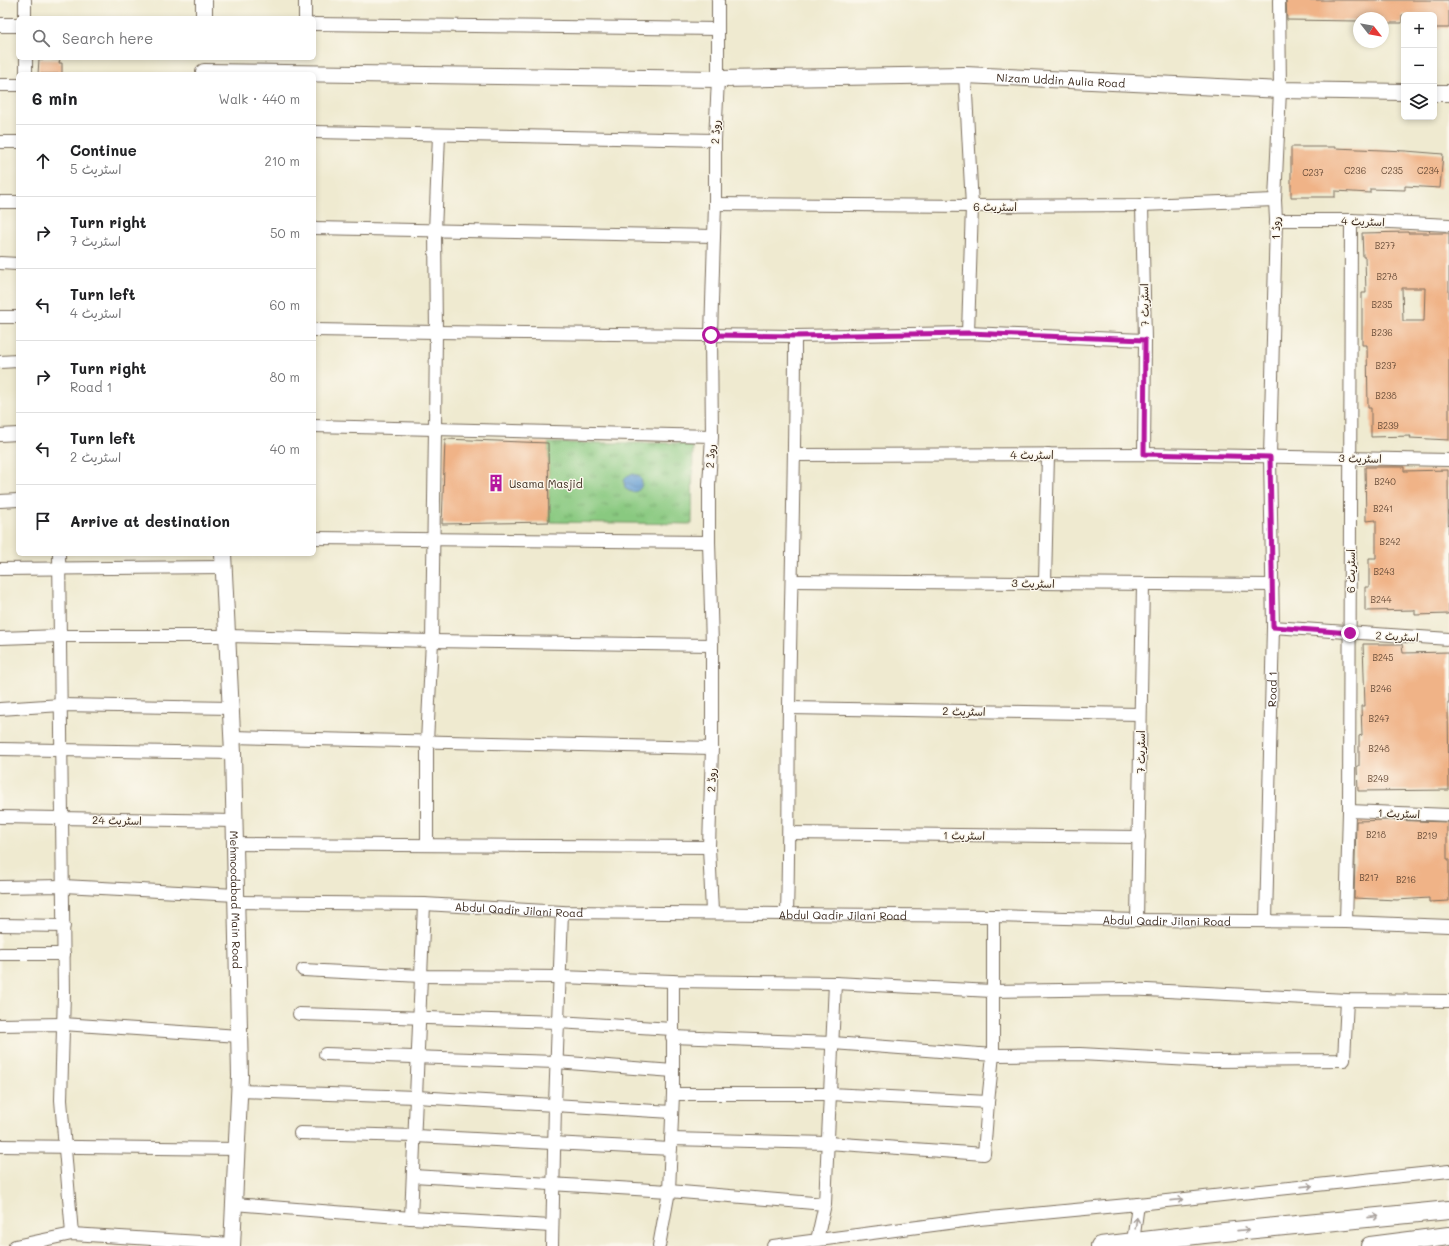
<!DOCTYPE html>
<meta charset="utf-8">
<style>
:root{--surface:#fff;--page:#f2f2f2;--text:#202124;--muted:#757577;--line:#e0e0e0}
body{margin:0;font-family:Mali,"Playpen Sans Arabic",sans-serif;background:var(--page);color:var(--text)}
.controls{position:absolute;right:12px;top:12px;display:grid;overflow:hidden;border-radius:6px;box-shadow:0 2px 6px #0003}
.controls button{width:36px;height:36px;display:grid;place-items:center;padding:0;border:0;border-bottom:1px solid var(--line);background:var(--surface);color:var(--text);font:20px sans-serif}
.compass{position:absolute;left:1353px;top:12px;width:36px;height:36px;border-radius:50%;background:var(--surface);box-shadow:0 2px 6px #0003;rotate:121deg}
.stop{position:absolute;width:12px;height:12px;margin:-9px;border:3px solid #b5179e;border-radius:50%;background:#fff}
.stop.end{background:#b5179e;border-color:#fff;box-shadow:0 1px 4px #0008}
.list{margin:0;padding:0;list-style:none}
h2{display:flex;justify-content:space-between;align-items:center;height:52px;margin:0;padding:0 16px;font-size:17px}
h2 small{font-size:13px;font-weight:400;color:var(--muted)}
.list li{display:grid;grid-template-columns:26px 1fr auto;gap:12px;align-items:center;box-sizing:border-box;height:72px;padding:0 16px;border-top:1px solid var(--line)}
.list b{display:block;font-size:15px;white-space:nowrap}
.list p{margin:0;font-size:13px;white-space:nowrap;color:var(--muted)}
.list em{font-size:13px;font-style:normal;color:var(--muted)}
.icon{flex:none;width:22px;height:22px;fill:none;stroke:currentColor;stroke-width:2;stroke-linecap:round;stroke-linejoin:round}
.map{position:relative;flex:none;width:1449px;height:1246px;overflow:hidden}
.search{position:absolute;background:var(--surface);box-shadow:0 2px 6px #0003;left:16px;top:16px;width:300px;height:44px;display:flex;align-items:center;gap:10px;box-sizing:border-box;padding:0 14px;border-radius:6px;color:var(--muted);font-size:15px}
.panel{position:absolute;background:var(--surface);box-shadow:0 2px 6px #0003;left:16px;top:72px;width:300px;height:484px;border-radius:6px}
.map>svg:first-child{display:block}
</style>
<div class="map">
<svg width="1449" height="1246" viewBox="0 0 1449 1246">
<defs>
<pattern id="grass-tufts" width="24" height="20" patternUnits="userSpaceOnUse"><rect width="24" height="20" fill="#89c980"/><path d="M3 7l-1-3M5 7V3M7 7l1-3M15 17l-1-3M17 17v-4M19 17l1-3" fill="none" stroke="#71a368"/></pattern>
<pattern id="water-waves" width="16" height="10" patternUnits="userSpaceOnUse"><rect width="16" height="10" fill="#659dd3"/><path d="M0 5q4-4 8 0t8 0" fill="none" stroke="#5480ab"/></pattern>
</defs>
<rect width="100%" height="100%" fill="#fbf7ec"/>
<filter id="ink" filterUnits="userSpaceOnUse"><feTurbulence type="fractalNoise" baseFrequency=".025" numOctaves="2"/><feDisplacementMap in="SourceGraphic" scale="8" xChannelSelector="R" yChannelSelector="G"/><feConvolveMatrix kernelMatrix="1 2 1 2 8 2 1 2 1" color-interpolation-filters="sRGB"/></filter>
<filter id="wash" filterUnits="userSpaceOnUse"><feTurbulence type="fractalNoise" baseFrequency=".012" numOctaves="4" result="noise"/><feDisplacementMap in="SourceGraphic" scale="16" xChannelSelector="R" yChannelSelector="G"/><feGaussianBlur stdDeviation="0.9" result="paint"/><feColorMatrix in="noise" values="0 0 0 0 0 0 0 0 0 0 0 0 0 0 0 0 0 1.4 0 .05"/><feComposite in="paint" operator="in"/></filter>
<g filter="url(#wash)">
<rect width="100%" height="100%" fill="#efead0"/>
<!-- grass -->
<path fill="url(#grass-tufts)" stroke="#627a4f" d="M548,443H693L692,524L549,522Z"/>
<!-- water -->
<path fill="url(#water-waves)" stroke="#506478" d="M624 483a9 9 0 1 1 18 0a9 9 0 1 1-18 0Z"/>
<g id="blocks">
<!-- building -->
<path fill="#f0b387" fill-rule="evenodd" d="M1286,0H1449V28H1434V15H1402V23H1383V18H1359V21L1287,20Z
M39,59L60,60L59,63H62V74H38Z
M1291,147H1335V148L1406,151L1443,154L1440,188L1405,186V190L1370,189V193L1335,191V197H1291Z
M1408,232V233H1449V440L1410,438L1411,436L1371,437V408H1368L1367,345H1362V293H1366L1365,257H1363L1362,233ZM1402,288H1425L1424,321H1403Z
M445,439L548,443L549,522L442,524Z
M1365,467H1404V471L1448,470L1449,614L1415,615V610L1365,611V587H1369V558H1376V520L1366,521Z
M1363,644H1402L1403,653L1449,652V703H1448L1449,790L1358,791L1357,766H1359V736L1362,735L1361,706H1365Z
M1389,820L1447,822V859H1449V901L1429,902V898L1397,900L1354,898L1356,821Z"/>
</g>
</g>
<g filter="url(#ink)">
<use href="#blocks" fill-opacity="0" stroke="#7a6d5c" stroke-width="1"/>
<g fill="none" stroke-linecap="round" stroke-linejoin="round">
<!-- minor casing -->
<g stroke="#7a6d5c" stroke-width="14">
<g id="minor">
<path d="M305,0V18"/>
<path d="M25,18V0"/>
<path d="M314,24L718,29"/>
<path d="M26,58V74"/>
<path d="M965,75L972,206L968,333"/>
<path d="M0,85H18"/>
<path d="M314,132L715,140"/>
<path d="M0,142H18"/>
<path d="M0,202H18"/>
<path d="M715,204L972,206L1142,205L1275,200"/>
<path d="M1142,205L1145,340L1144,454"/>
<path d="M1276,220H1351L1449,225"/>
<path d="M314,228L714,236"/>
<path d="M0,263L18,264"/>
<path d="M0,317H18"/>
<path d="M314,330L436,332L795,336L968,333L1145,340"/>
<path d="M0,362L18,361"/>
<path d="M314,426L712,436"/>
<path d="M0,435L18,434"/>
<path d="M795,455L1144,454L1449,460"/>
<path d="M0,501L18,500"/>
<path d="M314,538L709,542"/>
<path d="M59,554L64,993L61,1100L72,1234"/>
<path d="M0,569L223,567"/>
<path d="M792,581L1273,585"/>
<path d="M1045,583L1048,454"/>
<path d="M1273,627L1449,639"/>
<path d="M0,638L60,636H227L432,641L712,645"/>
<path d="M789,708L1140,714"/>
<path d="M0,709L61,705L231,708"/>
<path d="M232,737L712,748"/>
<path d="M0,749L233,753"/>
<path d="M1349,811L1449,815"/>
<path d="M0,817L235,821"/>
<path d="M789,833L1139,837"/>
<path d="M235,844L709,847"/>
<path d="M427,845V742L432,641L435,429L436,332L435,231L439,135"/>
<path d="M0,887L63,886L236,895"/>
<path id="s1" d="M236,902L424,904L562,912L993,916L1137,920L1346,922L1449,926"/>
<path d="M712,912L709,847L712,748V645L709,542V485L712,436L711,335L715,204V140L718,79V0"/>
<path d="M787,913C789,844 788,776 789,707C791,583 795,460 795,336"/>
<path d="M1137,920L1143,584"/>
<path id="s2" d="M1266,921L1273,627L1270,457L1276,220L1275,200L1280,90L1279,0"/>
<path d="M1346,922L1349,811L1351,220"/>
<path d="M0,925L64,926"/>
<path d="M0,954H64"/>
<path d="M303,970L421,976L560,977L673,981L835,983L992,991L1127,989L1347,1000L1449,1001"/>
<path d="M299,1014L558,1022L672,1029"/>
<path d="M0,1025L63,1024L239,1036"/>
<path d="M672,1037L833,1043L993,1055L1080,1054L1210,1061L1344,1060L1347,1000"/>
<path d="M325,1054L556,1062L673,1071"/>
<path d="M239,1091L416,1097L672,1112"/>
<path d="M673,1094H830L988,1102"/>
<path d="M300,1133L415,1136L671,1149"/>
<path d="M671,1139L828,1143L984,1154L988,1102L993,1055V916"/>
<path d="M0,1146L237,1149"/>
<path d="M413,1176L669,1191L825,1204"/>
<path d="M234,1204L411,1218L551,1226"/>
<path d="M411,1218L424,904"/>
<path d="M817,1240L825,1204L835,983"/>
<path d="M1133,1242L1138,1204"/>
<path d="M15,1246L72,1234L232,1244"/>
<path d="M552,1246L555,1105L562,912"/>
<path d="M659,1246L669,1191L673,1094V981"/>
<path d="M773,1246L979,1219L1138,1204L1449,1171"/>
</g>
</g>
<!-- tertiary casing -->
<g stroke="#7a6d5c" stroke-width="16">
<path id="tertiary" d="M0,25H18"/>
</g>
<!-- secondary casing -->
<g stroke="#7a6d5c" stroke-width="18">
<g id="secondary">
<path d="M204,0V18"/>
<path id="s3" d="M204,72L718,79L965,75L1280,90L1404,92"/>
<path d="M1434,93H1449"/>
<path id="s4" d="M223,554L233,753L240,1076L232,1246"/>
</g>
</g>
<!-- primary casing -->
<g stroke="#7a6d5c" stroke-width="20">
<path id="primary" d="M1100,1246L1204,1234L1449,1210
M1370,1246L1449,1236"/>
</g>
<!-- minor -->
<use href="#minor" stroke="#fff" stroke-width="12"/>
<!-- tertiary -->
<use href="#tertiary" stroke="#fff" stroke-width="14"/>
<!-- secondary -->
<use href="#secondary" stroke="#fff" stroke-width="16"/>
<!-- primary -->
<use href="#primary" stroke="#fff" stroke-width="18"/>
</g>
<!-- one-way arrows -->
<defs><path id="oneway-shaft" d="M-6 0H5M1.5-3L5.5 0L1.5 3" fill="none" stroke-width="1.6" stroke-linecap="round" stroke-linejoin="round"/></defs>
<g stroke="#a79f9a">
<use href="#oneway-shaft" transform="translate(1307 1186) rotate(-6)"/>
<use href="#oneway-shaft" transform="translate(1177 1200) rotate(-6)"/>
<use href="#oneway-shaft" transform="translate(1373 1217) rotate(-6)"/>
<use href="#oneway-shaft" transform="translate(1136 1223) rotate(-82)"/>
<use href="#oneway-shaft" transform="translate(1243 1230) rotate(-6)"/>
</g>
</g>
<g fill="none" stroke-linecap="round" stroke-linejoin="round" filter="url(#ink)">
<!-- route -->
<path stroke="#b5179e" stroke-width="5" d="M711,335L795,336L968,333L1145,340L1144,454L1270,457L1273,627L1350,633"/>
</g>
<!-- icons -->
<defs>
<g id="building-bare" transform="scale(1.38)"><path d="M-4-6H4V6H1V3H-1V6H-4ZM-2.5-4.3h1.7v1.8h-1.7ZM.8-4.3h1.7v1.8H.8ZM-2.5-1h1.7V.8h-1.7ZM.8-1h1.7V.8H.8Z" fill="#b5179e" stroke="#fbf7ec" stroke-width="2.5" paint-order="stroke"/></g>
</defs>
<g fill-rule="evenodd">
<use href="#building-bare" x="496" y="483"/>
</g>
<g text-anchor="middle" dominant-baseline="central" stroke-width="3" stroke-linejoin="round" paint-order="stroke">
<!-- number labels -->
<g font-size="9" fill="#684c38">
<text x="1355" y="170">C236</text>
<text x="1392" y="170">C235</text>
<text x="1428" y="170">C234</text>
<text x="1313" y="172">C237</text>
<text x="1385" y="245">B277</text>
<text x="1387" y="276">B278</text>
<text x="1382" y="304">B235</text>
<text x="1382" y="332">B236</text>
<text x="1386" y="365">B237</text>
<text x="1386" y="395">B238</text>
<text x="1388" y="425">B239</text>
<text x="1385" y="481">B240</text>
<text x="1383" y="508">B241</text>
<text x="1390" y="541">B242</text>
<text x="1384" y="571">B243</text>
<text x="1381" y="599">B244</text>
<text x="1383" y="657">B245</text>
<text x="1381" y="688">B246</text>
<text x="1379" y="718">B247</text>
<text x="1379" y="748">B248</text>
<text x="1378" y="778">B249</text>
<text x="1376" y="834">B218</text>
<text x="1427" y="835">B219</text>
<text x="1369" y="877">B217</text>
<text x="1406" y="879">B216</text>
</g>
<!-- street labels -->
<g font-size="11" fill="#3b2a1e" stroke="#fbf7ec">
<text stroke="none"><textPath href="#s3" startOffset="857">Nizam Uddin Aulia Road</textPath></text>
<text transform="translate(715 132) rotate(-88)">روڈ 2</text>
<text x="995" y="206">اسٹریٹ 6</text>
<text transform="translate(1363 221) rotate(2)">اسٹریٹ 4</text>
<text transform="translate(1275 228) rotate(-90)">روڈ 1</text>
<text transform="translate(1144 305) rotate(-91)">اسٹریٹ 7</text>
<text x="1032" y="454">اسٹریٹ 4</text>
<text transform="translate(710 456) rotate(-86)">روڈ 2</text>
<text transform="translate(1360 458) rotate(1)">اسٹریٹ 3</text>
<text transform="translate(1350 571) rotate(-90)">اسٹریٹ 6</text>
<text transform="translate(1033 583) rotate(1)">اسٹریٹ 3</text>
<text transform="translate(1397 636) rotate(3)">اسٹریٹ 2</text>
<text stroke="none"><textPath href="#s2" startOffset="232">Road 1</textPath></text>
<text transform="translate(964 711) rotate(1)">اسٹریٹ 2</text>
<text transform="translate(1140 752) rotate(-90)">اسٹریٹ 7</text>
<text transform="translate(711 780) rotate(-89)">روڈ 2</text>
<text transform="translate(1399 813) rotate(2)">اسٹریٹ 1</text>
<text transform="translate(117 820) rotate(1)">اسٹریٹ 24</text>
<text transform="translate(964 835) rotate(1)">اسٹریٹ 1</text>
<text stroke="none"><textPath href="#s4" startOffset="346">Mehmoodabad Main Road</textPath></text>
<text stroke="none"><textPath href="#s1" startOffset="283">Abdul Qadir Jilani Road</textPath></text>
<text stroke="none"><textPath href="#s1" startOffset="607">Abdul Qadir Jilani Road</textPath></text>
<text stroke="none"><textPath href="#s1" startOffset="931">Abdul Qadir Jilani Road</textPath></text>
</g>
<!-- poi labels -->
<g font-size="11" fill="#3b2a1e" stroke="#fbf7ec" text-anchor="start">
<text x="509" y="483">Usama Masjid</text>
</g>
</g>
</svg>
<div class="controls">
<button>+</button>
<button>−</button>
<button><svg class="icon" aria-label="layers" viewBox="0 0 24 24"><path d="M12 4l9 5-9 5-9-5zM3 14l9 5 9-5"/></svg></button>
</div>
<svg class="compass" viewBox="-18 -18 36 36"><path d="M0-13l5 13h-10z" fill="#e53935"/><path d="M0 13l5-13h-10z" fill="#757577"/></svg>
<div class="stop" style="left:711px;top:335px"></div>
<div class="stop end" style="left:1350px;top:633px"></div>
<div class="search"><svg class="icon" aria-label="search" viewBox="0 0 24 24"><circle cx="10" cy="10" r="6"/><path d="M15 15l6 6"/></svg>Search here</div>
<section class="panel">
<h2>6 min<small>Walk · 440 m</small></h2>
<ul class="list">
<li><svg class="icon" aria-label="ahead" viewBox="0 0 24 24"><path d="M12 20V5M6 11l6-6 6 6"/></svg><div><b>Continue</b><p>اسٹریٹ 5</p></div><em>210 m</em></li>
<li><svg class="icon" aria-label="right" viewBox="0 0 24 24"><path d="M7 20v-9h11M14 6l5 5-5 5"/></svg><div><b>Turn right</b><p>اسٹریٹ 7</p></div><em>50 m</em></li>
<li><svg class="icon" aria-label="left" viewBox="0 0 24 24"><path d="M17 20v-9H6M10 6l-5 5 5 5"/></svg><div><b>Turn left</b><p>اسٹریٹ 4</p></div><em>60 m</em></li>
<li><svg class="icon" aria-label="right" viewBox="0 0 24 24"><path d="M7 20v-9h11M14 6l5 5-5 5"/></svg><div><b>Turn right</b><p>Road 1</p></div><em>80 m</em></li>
<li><svg class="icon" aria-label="left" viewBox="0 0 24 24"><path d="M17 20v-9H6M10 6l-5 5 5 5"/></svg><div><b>Turn left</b><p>اسٹریٹ 2</p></div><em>40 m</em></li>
<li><svg class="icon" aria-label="arrive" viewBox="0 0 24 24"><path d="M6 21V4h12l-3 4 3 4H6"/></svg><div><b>Arrive at destination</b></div></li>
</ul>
</section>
</div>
